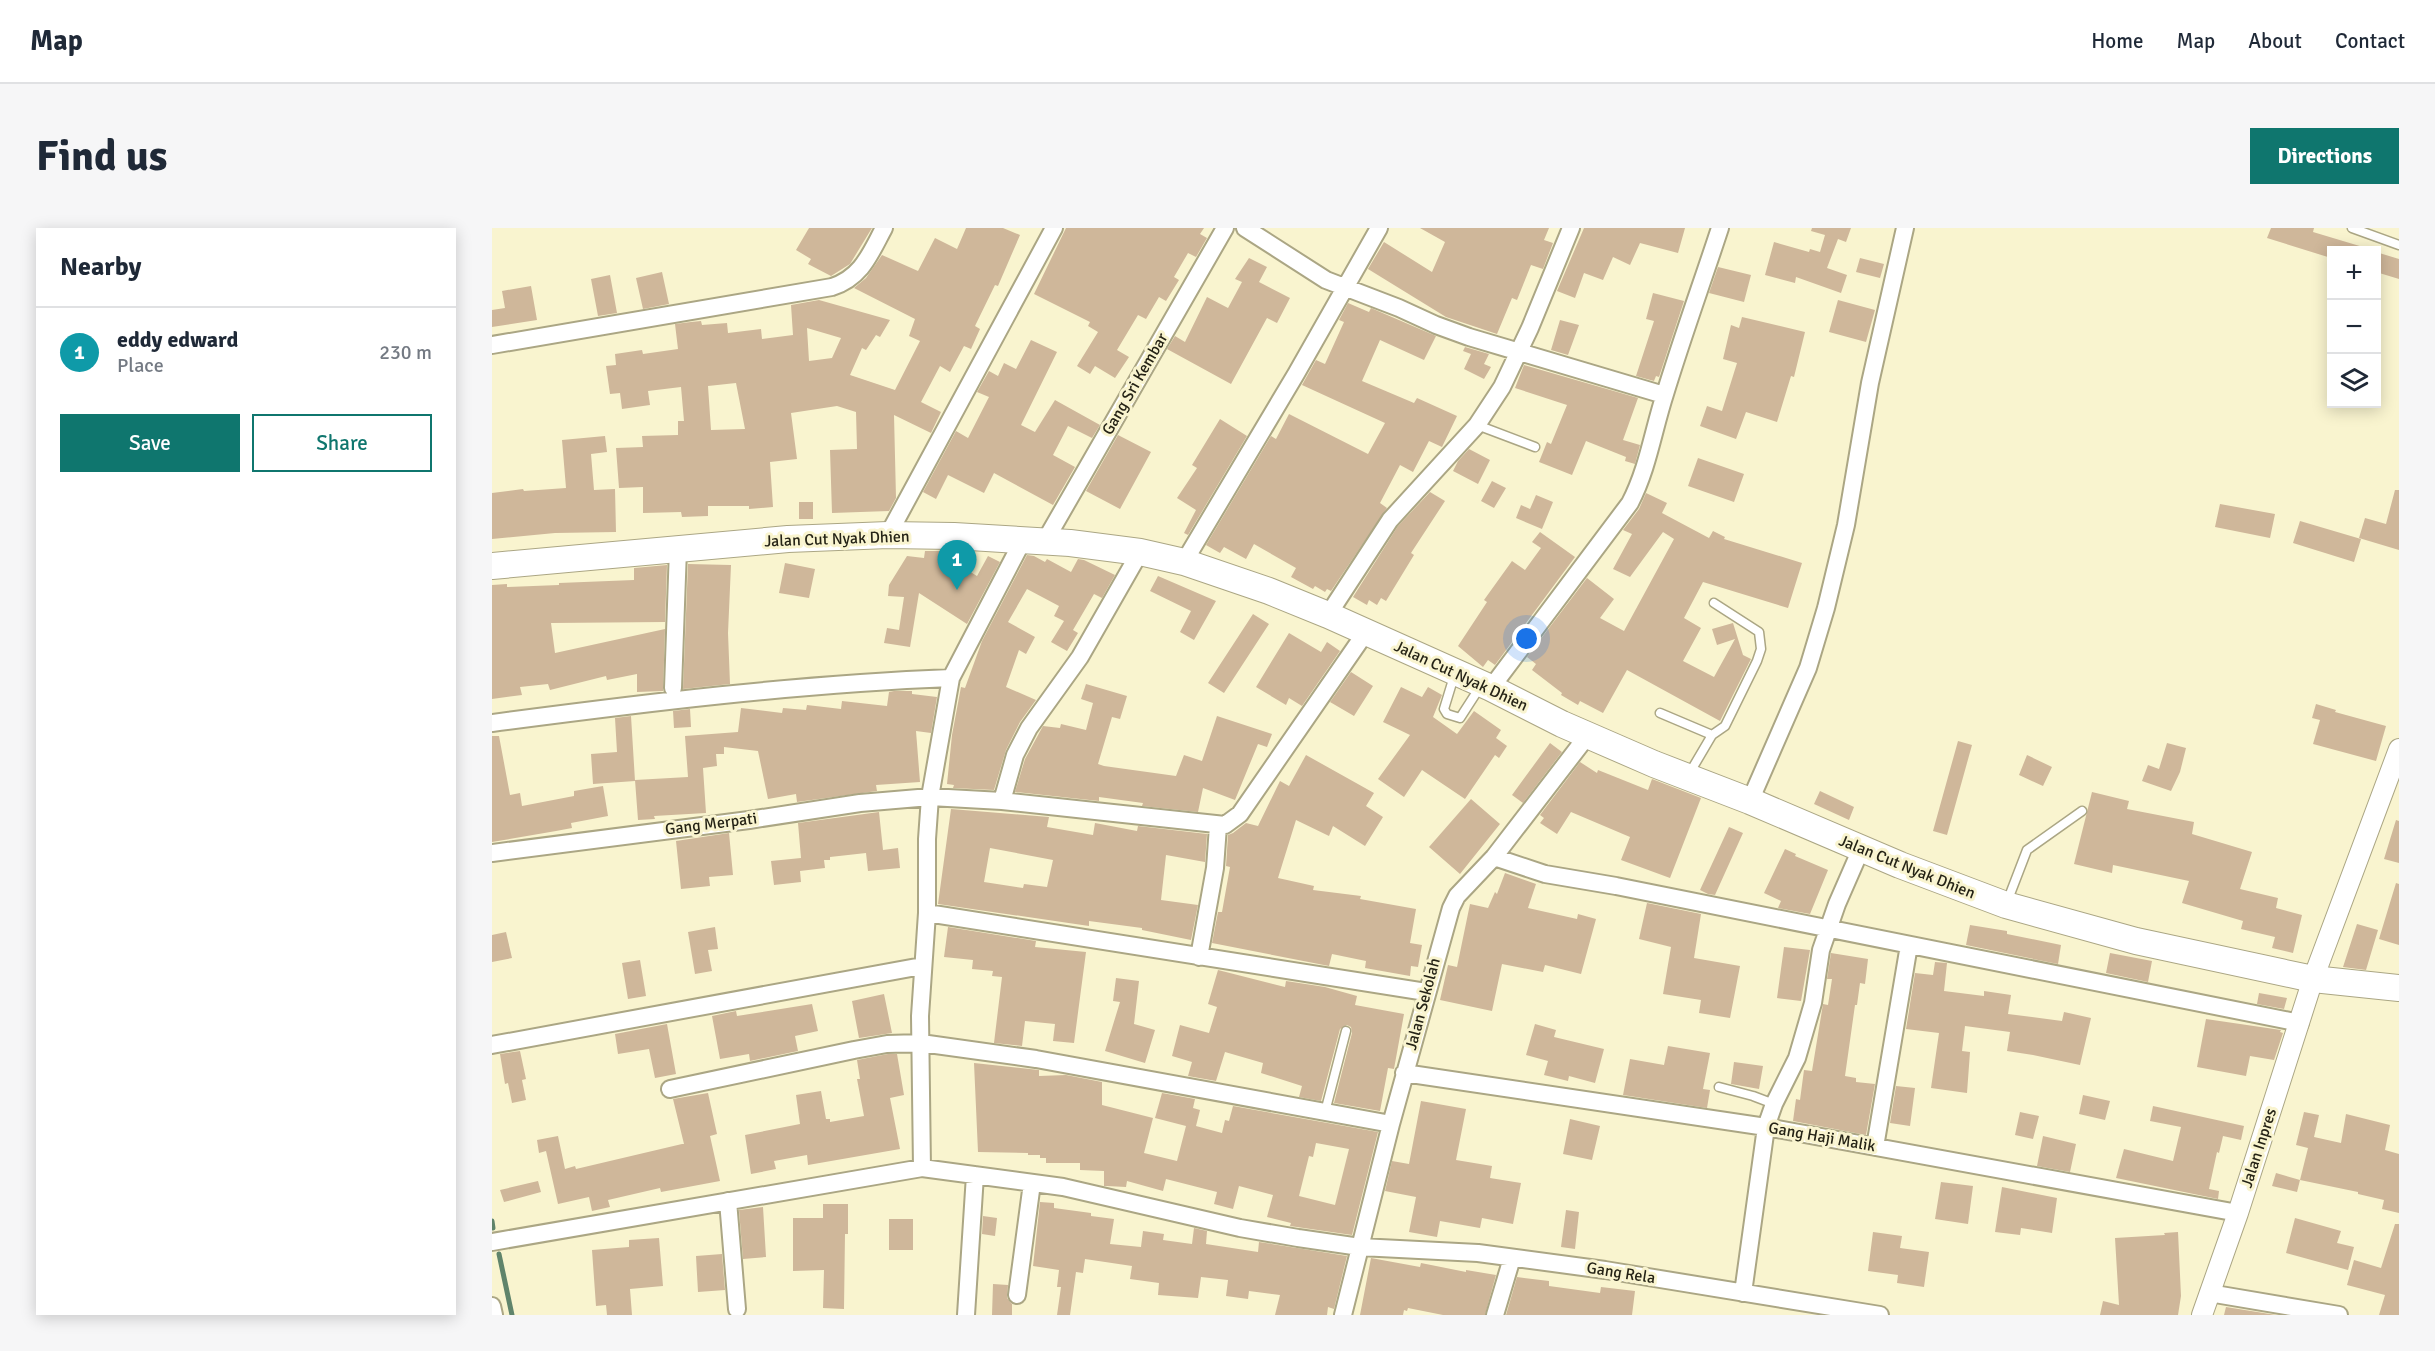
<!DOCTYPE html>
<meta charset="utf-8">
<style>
:root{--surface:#fff;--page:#f6f6f7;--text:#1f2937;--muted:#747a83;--line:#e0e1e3;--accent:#0f766e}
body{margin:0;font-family:Signika,sans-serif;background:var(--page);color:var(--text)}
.controls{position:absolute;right:18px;top:18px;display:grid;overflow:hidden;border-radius:0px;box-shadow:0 3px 15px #0003}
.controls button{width:54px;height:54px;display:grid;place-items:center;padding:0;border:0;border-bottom:2px solid var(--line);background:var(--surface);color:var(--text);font:30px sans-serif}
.you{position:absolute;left:1035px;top:411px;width:21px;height:21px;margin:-15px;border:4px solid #fff;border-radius:50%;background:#1a73e8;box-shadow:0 0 0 9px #1a73e833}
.badge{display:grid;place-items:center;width:39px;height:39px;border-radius:50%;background:var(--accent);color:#fff;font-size:20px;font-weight:700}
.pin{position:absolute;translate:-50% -50px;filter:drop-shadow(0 2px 3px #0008)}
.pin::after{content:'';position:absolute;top:32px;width:21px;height:18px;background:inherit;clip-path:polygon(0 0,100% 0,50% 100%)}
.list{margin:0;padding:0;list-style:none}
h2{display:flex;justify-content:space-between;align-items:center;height:78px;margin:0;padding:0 24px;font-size:26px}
h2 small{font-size:20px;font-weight:400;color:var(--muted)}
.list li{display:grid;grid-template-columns:39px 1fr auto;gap:18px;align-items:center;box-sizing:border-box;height:90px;padding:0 24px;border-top:2px solid var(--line)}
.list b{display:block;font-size:22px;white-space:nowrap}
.list p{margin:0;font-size:20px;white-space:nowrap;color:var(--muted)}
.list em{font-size:20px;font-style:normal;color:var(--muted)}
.actions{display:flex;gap:12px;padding:18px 24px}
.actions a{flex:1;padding:14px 0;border:2px solid var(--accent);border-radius:0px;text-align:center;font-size:21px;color:var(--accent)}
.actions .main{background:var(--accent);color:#fff}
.icon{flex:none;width:33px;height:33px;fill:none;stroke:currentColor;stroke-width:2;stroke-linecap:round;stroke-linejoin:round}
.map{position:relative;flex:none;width:1907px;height:1087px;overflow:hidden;border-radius:0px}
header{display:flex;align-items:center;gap:36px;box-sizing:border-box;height:84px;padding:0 30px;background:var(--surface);border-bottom:2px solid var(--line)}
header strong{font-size:28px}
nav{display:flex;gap:33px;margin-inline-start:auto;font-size:21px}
.intro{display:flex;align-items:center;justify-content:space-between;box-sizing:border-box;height:144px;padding:0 36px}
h1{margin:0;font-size:42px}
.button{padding:15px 27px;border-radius:0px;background:var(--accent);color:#fff;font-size:21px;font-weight:700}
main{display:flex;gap:36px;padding:0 36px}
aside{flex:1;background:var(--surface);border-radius:0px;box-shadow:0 3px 15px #0003}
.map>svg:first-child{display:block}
</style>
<header>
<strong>Map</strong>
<nav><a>Home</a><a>Map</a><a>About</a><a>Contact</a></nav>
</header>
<div class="intro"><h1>Find us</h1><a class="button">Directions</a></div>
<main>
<aside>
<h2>Nearby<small></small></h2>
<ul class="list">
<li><span class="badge" style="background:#0f9aa8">1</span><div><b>eddy edward</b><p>Place</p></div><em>230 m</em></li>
</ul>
<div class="actions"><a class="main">Save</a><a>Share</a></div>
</aside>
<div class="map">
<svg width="1907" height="1087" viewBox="0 0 1907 1087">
<rect width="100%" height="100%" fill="#f9f4cf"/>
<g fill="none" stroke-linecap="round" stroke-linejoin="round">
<!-- stream -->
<path stroke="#60846b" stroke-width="5" d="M0,993L1,1000
M7,1026L20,1087"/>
</g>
<!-- building -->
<path fill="#cfb79a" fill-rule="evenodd" d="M317,0H380L358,36L339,48L316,36L319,31L304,22Z
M474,0H511L528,7L506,58L503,57L483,98L488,101L479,121L472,118L458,144L448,138L429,174L449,184L439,205L402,187L404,270L397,283L340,285L338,222L365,221L364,184L345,178L299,185L305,231L278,234L281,279L257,281V278H216V288L190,289L189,284L151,285V259L127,260L124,220L151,219L150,208L186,207V193H192L189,159L156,163L158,177L130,181L128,165L118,166L114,138L124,137L123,126L150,122L151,126L186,121L183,96L199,94L209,93L210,97L235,95L236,105L269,101L270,111L301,107L299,77L327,72L398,92L388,109L384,107L374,122L370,120L358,147L403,162L428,113L417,108L423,91L362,60L374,50L390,27L426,43L443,10L465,21ZM315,100L349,110L340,130L317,133ZM244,155L253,201L219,202L216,158Z
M574,0H712L708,6L715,10L704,29L696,25L682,49L687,52L674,73L667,69L654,91L646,87L625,122L637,129L623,150L603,138L598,146L585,138L606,104L596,98L598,94L542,66Z
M928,0H1057L1052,12L1061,15L1051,41L1039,37L1025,72L1020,70L1005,106L954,89L876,41L892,14L940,44L953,14Z
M1092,0H1193L1186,25L1148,15L1138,37L1121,29L1111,52L1092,45L1083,70L1065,63Z
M1320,0H1359L1354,14L1346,11L1335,40L1355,47L1349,65L1304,49L1303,55L1273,47L1282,14L1317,24L1318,21L1328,24L1333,7L1319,3Z
M1779,0H1822L1821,4L1871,19L1870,22H1839V30L1775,10Z
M1884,24L1907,31V51L1884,44Z
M757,30L775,39L767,54L798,70L785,95L775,90L739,156L675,121L683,108L693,114L715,69L736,80L750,54L743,51Z
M1368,30L1392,36L1388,50L1364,44Z
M1226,39L1259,47L1252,74L1217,65Z
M170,44L177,76L151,81L144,50Z
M118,47L125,85L106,88L99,51Z
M39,58L45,92L0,99V82L13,80L10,63Z
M1161,65L1192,73L1167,149L1164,148L1162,153L1144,148L1162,93L1154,91Z
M1346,72L1383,82L1374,114L1337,104Z
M856,75L877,84L879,80L944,108L932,132L888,112L870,153L922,175L925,170L965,188L950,219L937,213L921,244L908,237L888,275L895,280L839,363L835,361L833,364L823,358L821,361L799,349L804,340L762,316L754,331L732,319L728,325L714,317L779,208L784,211L797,186L876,226L893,195L810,157L824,132L833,136L852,94L847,92Z
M1250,89L1313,104L1302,149L1299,148L1285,194L1254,184L1244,211L1208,198L1215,178L1230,183L1245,135L1231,131L1239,97L1247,100Z
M1068,92L1087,97L1076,127L1059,122Z
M539,112L565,124L529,197L543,204L563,172L608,197L600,210L576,198L561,227L583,239L561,277L502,245L492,265L456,247L444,271L431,264L464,203L476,210L497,169L485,164L497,143L506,148L512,135L524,141Z
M973,119L997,126L992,136L999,139L992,151L972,141L979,126L971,123Z
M1032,137L1146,170L1131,212L1148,217L1143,236L1133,233L1134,229L1094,213L1080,247L1047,234L1055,214L1059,216L1075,177L1023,160Z
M728,191L755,208L696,307L692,305L704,282L685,270L705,240L700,237Z
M626,207L659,224L628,281L594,263Z
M113,208L115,224L99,226L102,262L123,261L124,304L63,305L0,311V265L31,261L32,263L74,260L70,212Z
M977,221L998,232L986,256L961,243L966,233Z
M1206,230L1252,246L1242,274L1196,258Z
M1000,253L1014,260L1002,280L989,273Z
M1903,262H1907V322L1867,310L1873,290L1894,296Z
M938,264L953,273L919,325L922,327L894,373L889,370L885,377L877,372L875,377L861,369L906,298Z
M1154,265L1175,275L1170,285L1217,310L1221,303L1233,309L1232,311L1310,335L1296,380L1211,354L1192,390L1209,400L1191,433L1222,449L1243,411L1225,417L1220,401L1241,395L1251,427L1259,431L1228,493L1135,442L1111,485L1088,473L1086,477L1069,467L1070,465L1040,442L1044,436L1035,429L1095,350L1122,371L1108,390L1132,403L1182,311L1171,304L1138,349L1121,341L1140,306L1131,302L1147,281Z
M1044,267L1061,274L1050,301L1024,290L1029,277L1038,281Z
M307,274H321V291H307Z
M1728,276L1783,286L1778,310L1723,299Z
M1808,293L1869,311L1862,334L1801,315Z
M1048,304L1083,329L1003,437L996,432L991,439L966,418L995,374L992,372L1020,333L1033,342L1049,320L1040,314Z
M433,323H457L456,330L485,348L496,328L508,334L475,396L427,365L418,419L392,415L395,400L407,402L412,369L396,368L397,357L415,328L432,330Z
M535,327L542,328L553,334L555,331L579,344L586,331L592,332L623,347L610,370L602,366L581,402L586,405L575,423L559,414L572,393L562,388L567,378L535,361L516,394L543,409L534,426L527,422L514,459L544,472L528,494L514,522L502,562L461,560L462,557L455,556L460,507L469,459L473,460L490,413Z
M293,335L323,341L317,370L287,365Z
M196,336L239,337L236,405L238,456L191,461Z
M175,337L173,394L59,395L63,425L173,401L171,463L145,464V446L115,452L114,448L58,462L56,456L28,459L30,467L0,471V357L15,356V359L67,357V355L142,352V340Z
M666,348L724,373L702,412L688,404L699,383L658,363Z
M761,386L777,396L732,465L716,455Z
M797,405L829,424L835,414L848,423L810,478L797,470L794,477L764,459Z
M859,444L881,458L862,488L838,474Z
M594,456L635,468L628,491L620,489L606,536L612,538L684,548L692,527L710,533L725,488L780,506L775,519L766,516L743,572L711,560L706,584L650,578L651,575L607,569V573L523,564L533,531L551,498L568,500L569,496L594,502L601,475L589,471Z
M909,459L930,469L936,459L950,467L941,489L965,506L982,483L1009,502L1004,510L1015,518L1007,530L1003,527L973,571L930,542L912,569L886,551L918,507L891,494Z
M402,463H420V466L445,469L439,505L424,503L428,554L384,557L385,563L305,574L304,566L276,571L266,523L232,519V526H224L225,538L211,540L214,585L162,588L163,591L146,592L143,552L196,549L193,508L246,504L249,480L290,485L291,480L314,482L315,477L349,481L350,473L395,478L397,464Z
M1824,476L1844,482L1843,484L1894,498L1884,533L1821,516L1828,492L1820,490Z
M198,481L199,499L182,500L181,483Z
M139,488L143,553L101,556L99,526L125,524L123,490Z
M0,508H7L18,567L28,565L30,578L82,568V563L111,558L116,588L79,595L80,600L64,603L0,614Z
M1466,513L1480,517L1455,607L1441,603Z
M1058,515L1070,524L1031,575L1020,567Z
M1675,515L1694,520L1688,544L1679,563L1650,553L1656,537L1667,541Z
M814,527L882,565L874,578L891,589L873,618L841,598L837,608L804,592L786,650L822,658L821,662L869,668L868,671L924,681L918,715L930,717L926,739L919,738L918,748L873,740L874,733L840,726L837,738L720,715L726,684H730L738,639L734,638L736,607L741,605L754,595L766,598L788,553L797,558Z
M1535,527L1560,539L1551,558L1527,547Z
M1088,534L1105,545L1106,542L1156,562L1160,551L1209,570L1178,650L1129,632L1138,609L1079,584L1065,606L1048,595L1052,590L1048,587Z
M1328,563L1362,579L1357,592L1322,576Z
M1600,564L1637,573L1635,581L1702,594L1700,606L1760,624L1748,661L1786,670L1784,680L1810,687L1801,725L1780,720L1783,709L1749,701L1751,693L1690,675L1697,653L1621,637L1620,645L1582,636Z
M979,571L1008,596L968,646L937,619Z
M459,581L557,589L555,599L601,607L603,595L645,603L646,598L715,606L713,634L674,627L669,672L706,677L699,712L650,702V700L597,693V698L446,676ZM498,620L561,632L555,659L532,656L531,660L492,654Z
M387,584L391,622L406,620L408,640L376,643L374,625L338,629V632H332L333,640L308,643L309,654L282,657L279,633L309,630L306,595Z
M1904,592L1907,593V635L1892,631Z
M1237,599L1251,605L1223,667L1216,666L1208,662Z
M237,605L241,647L217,649L218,658L189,661L184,613Z
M1293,621L1304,626L1303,628L1336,642L1318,686L1286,680L1289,673L1272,665Z
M1013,645L1044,656L1036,680L1085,691L1086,686L1104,691L1089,746L1053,737L1051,744L1010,736L1000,783L948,772L956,737L965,739L978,676L996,680L1003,664L1005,666Z
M1904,655L1907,656V717L1887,711Z
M1155,675L1209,686L1202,730L1248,738L1238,790L1207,785L1209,772L1171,766L1179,719L1147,711Z
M1865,696L1886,702L1874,742L1851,739Z
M1478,697L1515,703V706L1569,717L1566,736L1474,717Z
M223,699L226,721L216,722L220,743L203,746L196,704Z
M456,699L544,713L543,719L594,724L582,815L561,813L563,796L533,793L530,818L502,815L510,749L500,748L501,743L480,741L481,732L452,729Z
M14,704L20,730L0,734V707Z
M1292,719L1318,722L1309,773L1285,770Z
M1339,725L1376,731L1373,756L1368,755L1365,777H1363L1353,848L1364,850V854L1383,856L1374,907L1301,893L1304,871L1308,872L1312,842L1320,843L1331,776L1336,777L1340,751H1335Z
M1618,725L1660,733L1656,754L1614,745Z
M148,732L154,768L136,771L130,735Z
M1443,734L1455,735L1452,763L1492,768V763L1519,767L1516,786L1570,793L1572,784L1599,790L1588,837L1541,827L1515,823L1518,804L1473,798L1470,823L1478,824L1475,865L1439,860L1447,805L1414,801L1423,745L1441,747Z
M726,742L793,759L794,753L833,759L865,768L863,777L912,786L902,841L896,840L888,883L842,875L860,805L859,799L855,797L848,801L829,873L807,869L810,858L769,845L771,835L733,824L724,853L696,848L700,834L680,828L688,797L717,805L725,779L716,776Z
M624,750L647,753L642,796L663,802L653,835L613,823L628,774L621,773Z
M1767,765L1795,770L1792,781L1765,776Z
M392,766L400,805L367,810L360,773Z
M320,776L326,803L303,808L306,823L258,833L257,826L228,831L220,788L244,783L245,788Z
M1714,791L1789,802L1788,804L1791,805L1782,832L1758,828L1754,848L1705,839Z
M175,796L184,846L163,850L157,821L126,826L123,806Z
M1043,796L1064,802L1062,809L1112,821L1103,855L1077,848L1076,853L1052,847L1056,833L1034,827Z
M1176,818L1218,825L1211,861L1218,862L1215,880L1131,867L1138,831L1172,837Z
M28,823L34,851L30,852L34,872L20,875L16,855L13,856L8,826Z
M396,826H405L412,867L398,870L408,921L316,937L315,927L282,933L284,941L259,946L253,907L308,896L304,867L329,863L334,891H338V894L372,888L365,851H368L365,832Z
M1242,834L1271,838L1267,861L1239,856Z
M482,835L547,842V848L574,847L610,854V877L661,890L652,925L685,933L694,898L663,890L670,865L703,871L701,880L708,882L704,898L730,905L733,892L737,893L741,878L886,904L860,1007L798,998L799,995L775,989L781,967L747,958L741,981L722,976L725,964L674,951L671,963L635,953L634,959L615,958H612V943L588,942V935H554V930H548V927H536V925L486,924ZM824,915L857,921L843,977L807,968L817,928L821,929Z
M1404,858L1423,860L1418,898L1398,895Z
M216,865L225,906L218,908L228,953L169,964L168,960L116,972L118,979L100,983L97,969L66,976L54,923L47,925L45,912L66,908L73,941L83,938L84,941L190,916H192L181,871Z
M1591,867L1618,873L1613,892L1587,886Z
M929,873L974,881L964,932L1000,938L998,950L1029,955L1021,996L990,990L988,1000L948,993L945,1009L917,1004L924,969L893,963L900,933L917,936Z
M1661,878L1752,898L1749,912L1731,908L1727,925L1725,924L1717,961L1727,963L1726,971L1624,950L1632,921L1681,933L1689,899L1658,893Z
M1528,884L1547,888L1541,911L1523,907Z
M1812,884L1827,887L1822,909L1849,915L1854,886L1898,897L1893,922L1907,926V985L1890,981L1892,972L1866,966V964L1808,952L1816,920L1804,917Z
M1078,891L1108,898L1100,932L1071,926Z
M1551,908L1584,916L1578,944L1545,938Z
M1784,945L1808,952L1805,964L1780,958Z
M46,953L49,964L12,974L8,962Z
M1449,954L1481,958L1476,996L1443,991Z
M1510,959L1565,970L1560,1005L1529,1000L1528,1007L1503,1004Z
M548,974L562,975V980L599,985V988L622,991L618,1016L649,1019L651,1003L672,1006L671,1012L700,1016L702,1000L715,1003L714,1016L766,1024L767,1014L855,1028L842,1081L836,1079L835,1087H783L788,1067L757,1063L756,1071L734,1068L736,1052L709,1049L706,1070L666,1067L667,1055L638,1051L640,1038L593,1031L591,1045L584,1044L578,1087H565L569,1059H565L567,1042L541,1038Z
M331,976H356V1006H353L352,1081L331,1080L332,1042L301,1043V990H331Z
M271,979L274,1029L251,1031L247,982Z
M1074,982L1087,984L1083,1021L1069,1019Z
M491,988L505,990L503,1008L490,1006Z
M1803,990L1849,1003L1845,1015L1862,1019L1856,1042L1794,1025Z
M397,991H421V1022H397Z
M1903,996H1907V1087H1887L1893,1067L1855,1057L1862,1032L1889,1040Z
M1381,1004L1410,1008L1408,1020L1437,1024L1432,1059L1405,1055L1406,1047L1376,1043Z
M1686,1004L1689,1068L1686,1087H1608L1611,1073L1627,1077L1623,1010L1673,1007L1672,1005Z
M167,1010L171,1058L138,1061L140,1087H115L114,1077L104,1078L100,1022L137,1019V1012Z
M230,1026L233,1062L206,1064L204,1028Z
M879,1030L928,1039L929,1035L974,1044V1042L1004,1047L993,1087H951L916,1080L915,1083L912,1082L911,1087H868Z
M1025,1049L1057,1053V1058L1108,1065L1109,1059L1143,1063L1140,1087H1014Z
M501,1056L516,1057L515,1070L520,1076V1087H500Z
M1734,1079L1784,1087H1732Z"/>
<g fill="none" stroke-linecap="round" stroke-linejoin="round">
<!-- service casing -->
<g stroke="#aba684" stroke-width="11">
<path id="service" d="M1860,0L1907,17
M985,197L1043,219
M963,445L952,481L955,486L968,490L988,459
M1168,485L1220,507
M1197,546L1220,507L1233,498L1265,433L1269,421L1267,404L1222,375
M1515,674L1535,622L1590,583
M1227,859L1261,868L1282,876
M833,884L854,803"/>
</g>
<!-- minor casing -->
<g stroke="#aba684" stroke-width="20">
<path id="minor" d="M753,0L834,52L907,80L944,97L977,109L1172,167
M0,117L340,59C370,49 378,26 392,0
M396,307L562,0
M553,313L733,0
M692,334L804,146L887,0
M836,387L898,292L985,197L1010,159L1038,100L1079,0
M181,460L186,321
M999,460L1138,275C1156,240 1161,203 1173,166C1190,110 1210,55 1228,0
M0,495C152,475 305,456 459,450
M510,573L523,527L537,500L588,429L648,324
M1258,573L1316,440L1334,380L1354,297L1378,155L1413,0
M0,625L257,592L368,575L438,569L510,573L733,597L748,586L874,404
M1002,629L1053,646L1124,658L1808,795
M435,685L934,764
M707,729L723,640L726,598
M0,817L430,738
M912,845L1274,899L1746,985
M178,861L362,822L395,816L429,815L544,831L899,896
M1383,919L1417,717
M430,940L428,788L435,685V611L438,569L459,450L531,312
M236,973L245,1081
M0,1014L430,940L571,959L748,1000L806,1010L868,1019L986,1025L1113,1042L1388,1087
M1251,1065L1274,899L1282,876L1305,830L1321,775L1329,722L1345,676L1369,621
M1717,1065L1847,1087
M525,1067L540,955
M0,1078L2,1087
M474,1087L483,947
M851,1087L899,896L959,680L965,668L1002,629L1096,507
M1003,1087L1020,1030"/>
</g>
<!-- tertiary casing -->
<g stroke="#aba684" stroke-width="22">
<path id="tertiary" d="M1710,1087L1746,985L1821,751L1907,521"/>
</g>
<!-- primary casing -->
<g stroke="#aba684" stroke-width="28">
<path id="primary" d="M0,338L296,311L396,307L462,308L578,315L648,324L692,334L777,363L836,387L999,460L1070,496L1162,536L1258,573L1408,637L1514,677L1644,713L1821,751L1907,760"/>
</g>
<!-- service -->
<use href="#service" stroke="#fff" stroke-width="8"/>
<!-- minor -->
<use href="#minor" stroke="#fff" stroke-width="16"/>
<!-- tertiary -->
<use href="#tertiary" stroke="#fff" stroke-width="20"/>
<!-- primary -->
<use href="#primary" stroke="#fff" stroke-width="26"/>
</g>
<g text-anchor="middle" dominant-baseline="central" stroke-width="6" stroke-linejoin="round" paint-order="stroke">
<!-- street labels -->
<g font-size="16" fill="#252316" stroke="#f9f4cf">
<text transform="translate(643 156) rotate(-60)">Gang Sri Kembar</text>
<text transform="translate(345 311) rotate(-2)">Jalan Cut Nyak Dhien</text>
<text transform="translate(969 448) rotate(25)">Jalan Cut Nyak Dhien</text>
<text transform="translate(219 596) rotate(-7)">Gang Merpati</text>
<text transform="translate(1415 639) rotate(22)">Jalan Cut Nyak Dhien</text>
<text transform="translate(931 776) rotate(-75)">Jalan Sekolah</text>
<text transform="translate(1330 909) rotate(10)">Gang Haji Malik</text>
<text transform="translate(1767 920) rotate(-72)">Jalan Inpres</text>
<text transform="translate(1129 1045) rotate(9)">Gang Rela</text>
</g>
</g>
</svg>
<div class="controls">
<button>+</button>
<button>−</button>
<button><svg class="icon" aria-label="layers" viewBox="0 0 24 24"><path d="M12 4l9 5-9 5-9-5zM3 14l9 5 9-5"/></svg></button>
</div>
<div class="you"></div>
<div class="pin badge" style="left:465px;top:362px;background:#0f9aa8">1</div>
</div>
</main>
